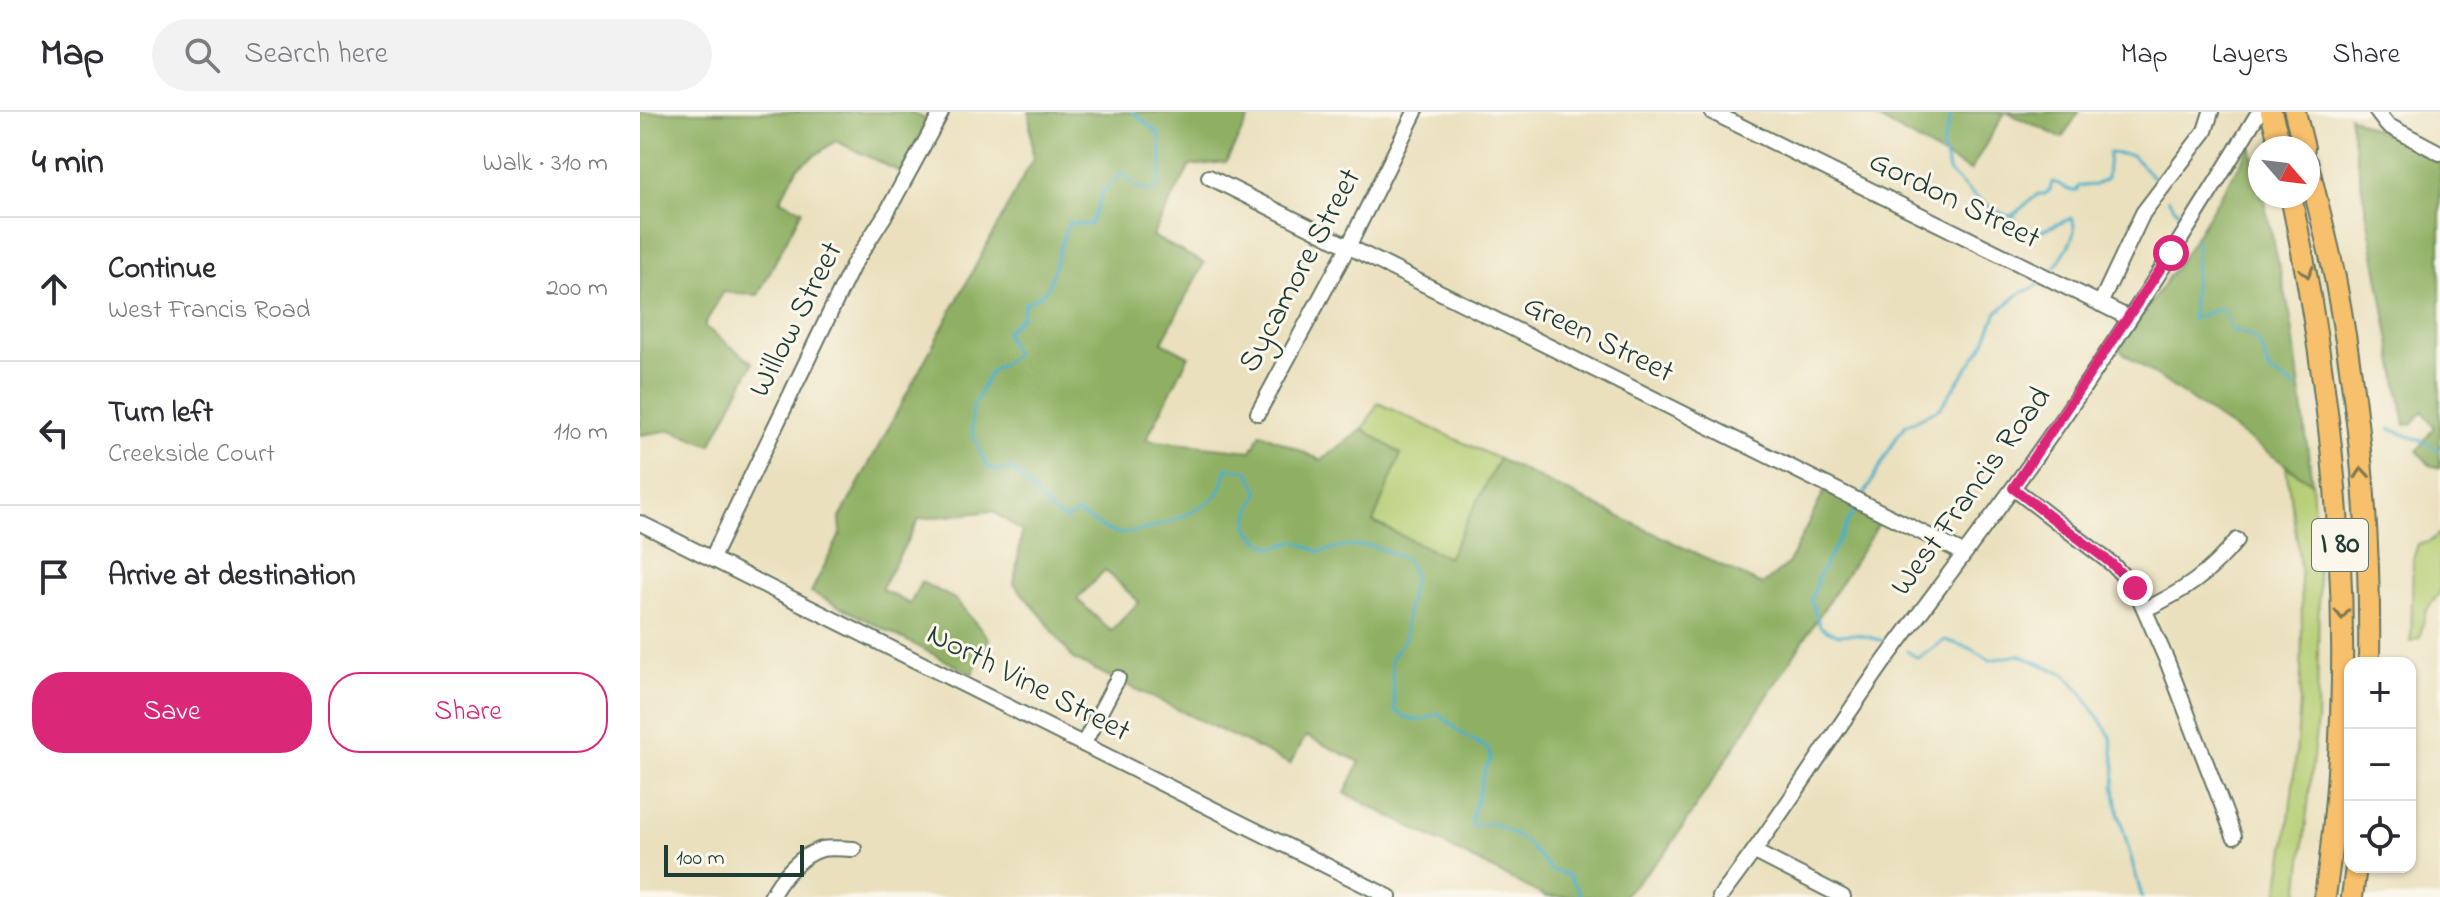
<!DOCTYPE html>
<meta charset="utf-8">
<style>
:root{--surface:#fff;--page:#f2f2f3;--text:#2b2b33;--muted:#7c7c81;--line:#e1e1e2;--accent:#db2777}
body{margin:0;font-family:"Indie Flower",sans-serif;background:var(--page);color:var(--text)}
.controls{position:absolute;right:24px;bottom:24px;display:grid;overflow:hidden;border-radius:16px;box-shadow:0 2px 6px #0004}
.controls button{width:72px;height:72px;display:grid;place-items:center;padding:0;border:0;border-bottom:2px solid var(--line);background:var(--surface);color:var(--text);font:40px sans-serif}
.compass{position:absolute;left:1608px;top:24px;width:72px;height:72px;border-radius:50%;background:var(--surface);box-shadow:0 2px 6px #0004;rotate:118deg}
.scale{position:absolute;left:24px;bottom:20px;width:140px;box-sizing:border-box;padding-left:8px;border:4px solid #1f3d34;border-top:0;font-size:22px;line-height:28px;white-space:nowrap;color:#1f3d34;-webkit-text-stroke:6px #fbf7ec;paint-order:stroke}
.stop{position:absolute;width:24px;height:24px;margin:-18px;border:6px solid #db2777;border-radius:50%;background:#fff}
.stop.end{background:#db2777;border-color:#fff;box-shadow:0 2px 8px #0008}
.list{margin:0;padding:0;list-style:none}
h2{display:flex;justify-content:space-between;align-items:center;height:104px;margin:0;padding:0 32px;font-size:34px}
h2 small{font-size:26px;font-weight:400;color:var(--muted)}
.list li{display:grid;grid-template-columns:52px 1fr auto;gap:24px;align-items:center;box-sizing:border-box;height:144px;padding:0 32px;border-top:2px solid var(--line)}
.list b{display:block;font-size:30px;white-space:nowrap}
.list p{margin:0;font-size:26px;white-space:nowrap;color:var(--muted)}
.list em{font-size:26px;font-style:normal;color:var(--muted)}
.actions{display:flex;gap:16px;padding:24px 32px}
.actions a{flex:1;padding:18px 0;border:2px solid var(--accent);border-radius:32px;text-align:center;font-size:28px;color:var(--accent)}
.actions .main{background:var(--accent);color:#fff}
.icon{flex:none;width:44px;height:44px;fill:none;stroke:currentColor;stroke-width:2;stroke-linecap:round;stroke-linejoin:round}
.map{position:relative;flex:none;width:1800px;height:785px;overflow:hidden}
header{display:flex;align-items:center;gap:48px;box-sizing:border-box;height:112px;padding:0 40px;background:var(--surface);border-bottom:2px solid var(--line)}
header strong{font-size:38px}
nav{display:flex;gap:44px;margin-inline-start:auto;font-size:28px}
.search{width:560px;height:72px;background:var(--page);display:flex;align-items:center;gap:20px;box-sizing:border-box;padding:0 28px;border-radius:44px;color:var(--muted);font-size:30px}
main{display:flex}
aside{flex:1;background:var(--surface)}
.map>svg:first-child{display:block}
</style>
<header>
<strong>Map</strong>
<div class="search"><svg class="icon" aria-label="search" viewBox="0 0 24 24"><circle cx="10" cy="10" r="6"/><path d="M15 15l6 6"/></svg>Search here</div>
<nav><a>Map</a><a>Layers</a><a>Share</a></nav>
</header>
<main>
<aside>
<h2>4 min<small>Walk · 310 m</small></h2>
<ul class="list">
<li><svg class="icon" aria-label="ahead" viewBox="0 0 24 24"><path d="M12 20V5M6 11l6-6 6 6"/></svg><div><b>Continue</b><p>West Francis Road</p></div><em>200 m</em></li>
<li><svg class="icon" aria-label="left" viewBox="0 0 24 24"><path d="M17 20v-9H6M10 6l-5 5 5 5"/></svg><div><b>Turn left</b><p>Creekside Court</p></div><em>110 m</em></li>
<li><svg class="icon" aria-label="arrive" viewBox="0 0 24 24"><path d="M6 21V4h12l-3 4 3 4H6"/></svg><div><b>Arrive at destination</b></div></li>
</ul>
<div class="actions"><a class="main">Save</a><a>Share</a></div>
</aside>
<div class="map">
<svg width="1800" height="785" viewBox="0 0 1800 785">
<rect width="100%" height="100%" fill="#fbf7ec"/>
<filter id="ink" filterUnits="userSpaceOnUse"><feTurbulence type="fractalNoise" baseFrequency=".0125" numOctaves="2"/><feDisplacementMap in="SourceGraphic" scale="16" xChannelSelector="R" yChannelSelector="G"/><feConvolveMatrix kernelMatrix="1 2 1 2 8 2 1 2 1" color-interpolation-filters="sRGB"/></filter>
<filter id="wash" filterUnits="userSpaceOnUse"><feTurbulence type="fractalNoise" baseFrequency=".006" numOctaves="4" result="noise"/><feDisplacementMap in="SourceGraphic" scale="32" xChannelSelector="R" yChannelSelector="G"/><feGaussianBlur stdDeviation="1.8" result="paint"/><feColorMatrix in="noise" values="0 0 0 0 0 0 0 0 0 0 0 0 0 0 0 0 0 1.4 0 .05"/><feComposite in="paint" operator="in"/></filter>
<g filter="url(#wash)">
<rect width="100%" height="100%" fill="#eae0bd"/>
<!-- green -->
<path fill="#b4cd72" stroke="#6a8553" stroke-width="2" d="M738,291L859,347L808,447L732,409L761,342L723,317Z
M1646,355L1672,371L1679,478L1677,609L1658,785H1637C1655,682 1665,575 1661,470C1659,431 1651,393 1646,355Z
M1800,421V480L1786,499L1780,525L1771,530L1773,447L1778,432L1789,430Z"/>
<!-- forest -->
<path fill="#8fb064" stroke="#57764c" stroke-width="2" fill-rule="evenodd" d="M0,0H271L287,8L262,61L196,29L158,55L140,88L162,98L118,183L83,180L64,214L113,251L71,333L31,318L0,323Z
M389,0H612L586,50L550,54L512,124L564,151L522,230L549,244L506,328L611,339L621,321L681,348L723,317L761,342L733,410L808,446L859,347L1122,473L1148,452L1185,378L1242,407L1027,739L982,785H906L705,681L720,650L666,624L650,652L433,547L401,503L374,472L382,420L353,399L279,407L241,477L270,492L281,470L315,487L349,527L332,562L171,480L201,421L200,406L393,47ZM465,458L499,490L471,519L437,487Z
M1227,0H1365L1330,59Z
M1366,0H1439L1422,26Z
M1709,4L1800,51V356L1790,353L1777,339L1794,315L1783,299L1772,312L1765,313Z
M1611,34L1620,72V84H1623L1651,206L1672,371L1479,238L1554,127Z"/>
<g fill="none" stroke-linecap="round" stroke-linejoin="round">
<!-- stream -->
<path stroke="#48afc7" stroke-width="3" d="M493,0L519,22L522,48L519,75L509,80L492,71L482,61L463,79L450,113L428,111C424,121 410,173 407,177C401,184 394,187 385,191L381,206L365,220L375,243L350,260L332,297V319L346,353L356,359L373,357L411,399L425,408L437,401C448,405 466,420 476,421C499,424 565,400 579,380C583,374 585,363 587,356L608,359L619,379C605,409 600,420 633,436L655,429L680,440L706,434H733L766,447L774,463L766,505V525L751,547L755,598C770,611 781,612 798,601L821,621L849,638L851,647L845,657L831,709L833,714L853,711L885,729L911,758L928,763L940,781L937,785
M1312,0L1302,36L1310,61L1332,82L1354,98L1368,104L1373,103L1398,82H1405L1410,78L1412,70C1422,71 1427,80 1436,79L1439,74L1455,73L1467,66L1469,41L1492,43L1515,67
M1528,87L1539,101
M1373,103L1378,115L1394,122L1432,106C1440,123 1424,140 1415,155
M1557,128L1552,207L1579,197L1585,198L1590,217C1596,220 1604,221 1610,224C1624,232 1624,247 1630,260L1656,276
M1750,317L1787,331L1800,339
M1224,383L1256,326L1266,313L1300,296L1344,232L1357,200L1379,182L1399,173
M1216,396L1178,465L1171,489L1180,514L1186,518L1199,523L1216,522L1244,529
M1267,539L1278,546L1305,528L1332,537L1350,548L1379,543L1425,562L1442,581L1471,625L1475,655L1474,674L1479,703L1502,785"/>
</g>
</g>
<g filter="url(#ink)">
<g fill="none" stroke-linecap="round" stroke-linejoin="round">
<!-- minor casing -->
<g stroke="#667664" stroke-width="18">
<path id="minor" d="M1072,0L1489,206
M1737,0L1747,13L1800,41
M569,65L1323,441
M1460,192L1503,101L1565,19L1571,0
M618,301L708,135L775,0
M1373,376L1472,452L1495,476L1527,549L1594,724
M0,411L749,785
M72,446L213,153L247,100L301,1
M1506,497C1546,478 1569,462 1597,428
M444,631L478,566
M1115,740L1203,785
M131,785C141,766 160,743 182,737C191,735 204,737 214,737
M1080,785C1138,710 1188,629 1243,551C1286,492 1330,435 1373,376C1461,255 1542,128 1619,0"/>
</g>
<!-- highway casing -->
<g stroke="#667664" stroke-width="24">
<path id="highway" d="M1631,0L1641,36
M1655,0L1664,36
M1668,52C1677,90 1687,128 1695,166C1719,292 1731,423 1729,551
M1651,84C1700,320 1719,545 1685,785
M1712,785L1716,755"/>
</g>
<!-- minor -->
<use href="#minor" stroke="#fff" stroke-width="14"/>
<!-- highway -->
<use href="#highway" stroke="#f7c06c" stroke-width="20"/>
</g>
<!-- one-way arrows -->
<defs><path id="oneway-chevron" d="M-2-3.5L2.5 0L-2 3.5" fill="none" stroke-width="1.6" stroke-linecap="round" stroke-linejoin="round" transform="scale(2)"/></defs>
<g stroke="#80784d">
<use href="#oneway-chevron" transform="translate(1667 160) rotate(78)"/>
<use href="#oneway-chevron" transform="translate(1722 361) rotate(-95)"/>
<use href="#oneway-chevron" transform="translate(1702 502) rotate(89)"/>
</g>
</g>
<g fill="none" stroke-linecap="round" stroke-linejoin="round" filter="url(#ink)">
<!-- route -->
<path stroke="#db2777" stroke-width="10" d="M1495,476L1472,452L1373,376L1531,141"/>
</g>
<g text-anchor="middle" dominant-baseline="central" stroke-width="6" stroke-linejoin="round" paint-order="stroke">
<!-- shield labels -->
<rect fill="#fbf7ec" stroke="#61756b" stroke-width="2" x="1672" y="407" width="56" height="52" rx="6"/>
<g font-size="30" font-weight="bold" fill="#1f3d34">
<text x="1700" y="433">I 80</text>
</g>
<!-- street labels -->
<g font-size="32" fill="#1f3d34" stroke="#fbf7ec">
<text transform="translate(1314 89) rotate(26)">Gordon Street</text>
<text transform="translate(661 159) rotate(-62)">Sycamore Street</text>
<text transform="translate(157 208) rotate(-63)">Willow Street</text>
<text transform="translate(958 228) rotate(26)">Green Street</text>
<text transform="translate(1332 380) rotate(-54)">West Francis Road</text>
<text transform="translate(388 572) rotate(27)">North Vine Street</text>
</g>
</g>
</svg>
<div class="controls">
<button>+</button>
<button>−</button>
<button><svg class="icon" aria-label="locate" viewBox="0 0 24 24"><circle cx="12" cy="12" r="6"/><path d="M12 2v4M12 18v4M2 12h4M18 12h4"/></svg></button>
</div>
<svg class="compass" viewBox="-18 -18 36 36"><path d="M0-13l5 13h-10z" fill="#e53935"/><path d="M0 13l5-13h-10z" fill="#7c7c81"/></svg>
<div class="scale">100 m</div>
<div class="stop" style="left:1531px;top:141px"></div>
<div class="stop end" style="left:1495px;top:476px"></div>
</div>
</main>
